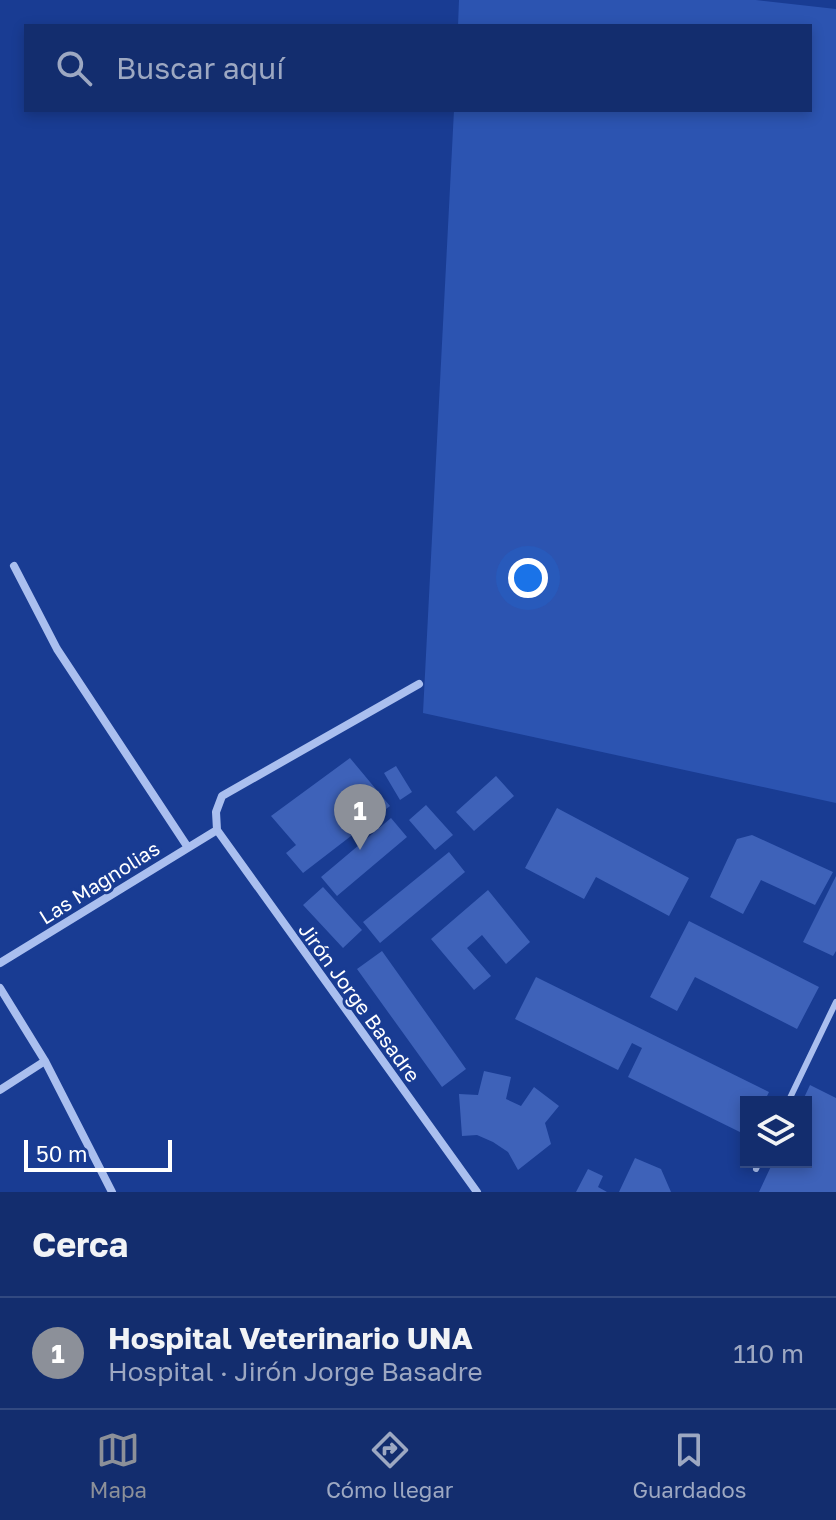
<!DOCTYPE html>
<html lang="es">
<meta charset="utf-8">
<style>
:root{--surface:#132d6e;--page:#1c3573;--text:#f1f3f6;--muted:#9da8c2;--line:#324981;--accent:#8c9099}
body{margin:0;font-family:"Golos Text",sans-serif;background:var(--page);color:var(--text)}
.controls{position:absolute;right:24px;bottom:24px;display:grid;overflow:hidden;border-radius:0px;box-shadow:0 4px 12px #0003}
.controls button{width:72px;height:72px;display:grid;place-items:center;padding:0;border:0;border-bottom:2px solid var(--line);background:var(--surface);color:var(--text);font:40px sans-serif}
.scale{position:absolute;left:24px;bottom:20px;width:148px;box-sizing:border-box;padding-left:8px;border:4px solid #fff;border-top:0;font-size:22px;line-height:28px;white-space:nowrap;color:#fff;-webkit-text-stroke:6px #193c93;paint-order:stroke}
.you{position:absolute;left:528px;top:578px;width:28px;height:28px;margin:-20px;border:6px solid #fff;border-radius:50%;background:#1a73e8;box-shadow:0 0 0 12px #1a73e833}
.badge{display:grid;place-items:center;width:52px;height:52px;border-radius:50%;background:var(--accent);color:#fff;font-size:26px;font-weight:700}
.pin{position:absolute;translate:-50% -66px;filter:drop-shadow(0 2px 4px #0008)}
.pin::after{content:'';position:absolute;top:42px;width:28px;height:24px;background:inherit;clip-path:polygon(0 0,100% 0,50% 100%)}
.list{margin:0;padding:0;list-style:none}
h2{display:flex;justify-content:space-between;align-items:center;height:104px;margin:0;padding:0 32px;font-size:34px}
h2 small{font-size:26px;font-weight:400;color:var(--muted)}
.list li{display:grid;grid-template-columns:52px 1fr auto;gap:24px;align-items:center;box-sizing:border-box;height:112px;padding:0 32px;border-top:2px solid var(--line)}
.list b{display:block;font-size:30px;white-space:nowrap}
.list p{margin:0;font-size:26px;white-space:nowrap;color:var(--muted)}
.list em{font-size:26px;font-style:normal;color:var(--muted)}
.icon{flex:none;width:44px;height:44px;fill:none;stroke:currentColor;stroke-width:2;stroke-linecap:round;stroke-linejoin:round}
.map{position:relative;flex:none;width:836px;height:1192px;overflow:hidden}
.search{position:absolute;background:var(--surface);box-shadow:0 4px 12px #0003;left:24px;right:24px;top:24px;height:88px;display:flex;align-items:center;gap:20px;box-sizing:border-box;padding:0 28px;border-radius:0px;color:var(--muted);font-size:30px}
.sheet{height:216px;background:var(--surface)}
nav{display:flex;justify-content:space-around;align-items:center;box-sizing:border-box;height:112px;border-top:2px solid var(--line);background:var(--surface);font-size:22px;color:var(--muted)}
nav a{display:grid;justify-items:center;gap:4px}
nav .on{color:var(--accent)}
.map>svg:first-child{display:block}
</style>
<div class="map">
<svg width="836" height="1192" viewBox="0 0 836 1192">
<rect width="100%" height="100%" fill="#193c93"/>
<!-- green -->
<path fill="#2c54b1" d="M459,0H756L836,9V803L423,713L454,110H810V26H458Z"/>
<!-- building -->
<path fill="#3e62b9" d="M350,758L390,806L303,873L286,853L296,845L271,816Z
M396,766L412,792L400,800L384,773Z
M496,776L514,796L474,831L456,812Z
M426,805L453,835L435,850L409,820Z
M557,808L689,878L669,916L596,877L584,899L525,868Z
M391,818L407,837L337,896L321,877Z
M752,835L833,872L815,905L761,880L743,914L710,897L737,839Z
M449,852L465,872L380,943L363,922Z
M836,876V951L833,956L803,942Z
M323,887L362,930L343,948L303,905Z
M488,890L530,942L506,964L482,935L467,948L491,976L474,990L431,939Z
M689,921L819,987L797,1029L695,977L677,1011L650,997Z
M382,951L466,1069L442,1087L357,969Z
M536,977L769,1092L764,1102H746V1135L628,1077L642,1048L632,1043L618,1070L515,1019Z
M484,1071L511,1077L506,1099L521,1106L534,1087L559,1106L545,1123L551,1144L518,1170L508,1152L493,1142L477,1135L462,1136L459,1094L478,1095Z
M810,1085L836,1098V1192H759L773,1162H806V1102H802Z
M635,1158L661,1169L671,1192H619Z
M588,1169L603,1176L598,1187L607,1192H576Z"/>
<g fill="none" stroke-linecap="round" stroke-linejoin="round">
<!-- lane -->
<path stroke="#aabfef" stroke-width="6" d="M788,1102L836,1002
M756,1169L759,1162"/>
<!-- street -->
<path stroke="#aabfef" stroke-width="8" d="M14,566L57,649L187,846
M217,830L477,1192
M217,830L216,812L222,796L419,684
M0,963L217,830
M0,988L45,1061L112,1192
M0,1090L45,1061"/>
</g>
<g text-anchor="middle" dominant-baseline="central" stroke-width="6" stroke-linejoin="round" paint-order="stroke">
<!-- street labels -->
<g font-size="20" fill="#fff" stroke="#193c93">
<text transform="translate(99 882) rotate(-32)">Las Magnolias</text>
<text transform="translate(360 1002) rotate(54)">Jirón Jorge Basadre</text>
</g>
</g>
</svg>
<div class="controls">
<button><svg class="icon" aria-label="layers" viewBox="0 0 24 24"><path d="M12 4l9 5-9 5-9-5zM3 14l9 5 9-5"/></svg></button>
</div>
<div class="scale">50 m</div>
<div class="you"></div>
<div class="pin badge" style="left:360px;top:850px">1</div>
<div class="search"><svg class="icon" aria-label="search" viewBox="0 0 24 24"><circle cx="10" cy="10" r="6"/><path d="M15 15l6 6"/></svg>Buscar aquí</div>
</div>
<section class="sheet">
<h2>Cerca<small></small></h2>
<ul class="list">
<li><span class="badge">1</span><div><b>Hospital Veterinario UNA</b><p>Hospital · Jirón Jorge Basadre</p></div><em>110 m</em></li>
</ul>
</section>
<nav>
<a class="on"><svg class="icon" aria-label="map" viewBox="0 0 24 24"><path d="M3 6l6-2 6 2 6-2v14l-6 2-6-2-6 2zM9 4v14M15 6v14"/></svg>Mapa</a>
<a><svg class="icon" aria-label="directions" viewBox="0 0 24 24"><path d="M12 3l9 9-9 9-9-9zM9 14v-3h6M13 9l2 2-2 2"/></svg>Cómo llegar</a>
<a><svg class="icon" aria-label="saved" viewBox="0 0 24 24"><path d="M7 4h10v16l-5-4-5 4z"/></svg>Guardados</a>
</nav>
